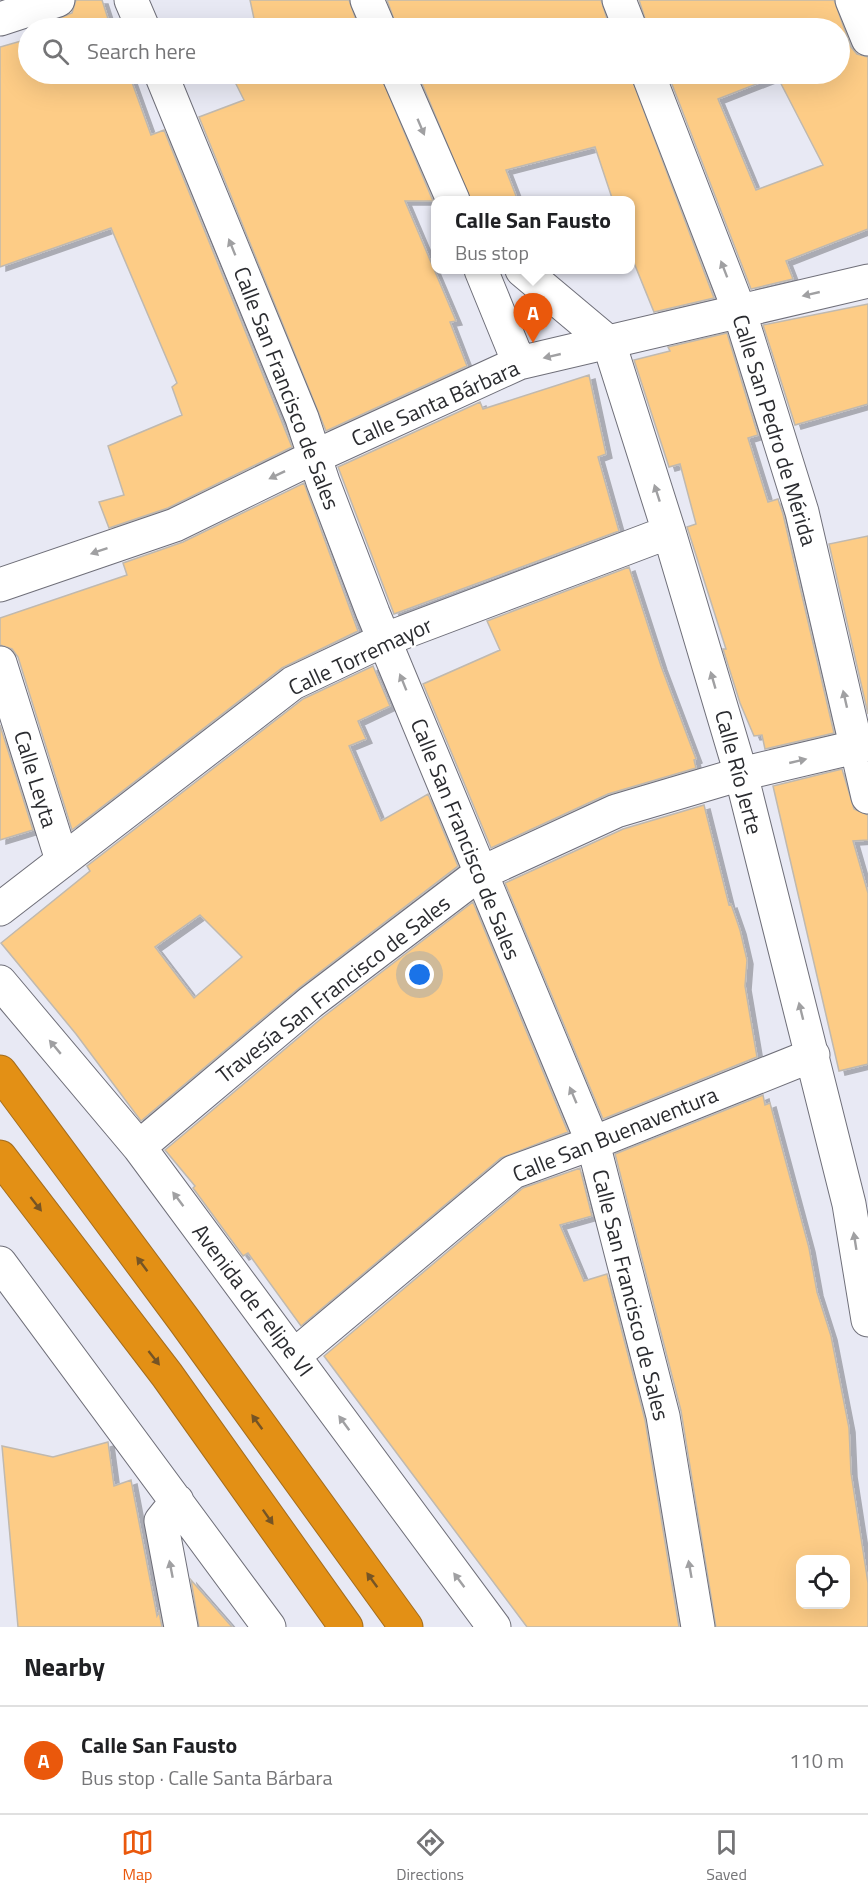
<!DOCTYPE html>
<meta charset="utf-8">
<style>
:root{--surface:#fff;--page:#f2f2f2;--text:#202124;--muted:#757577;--line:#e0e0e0;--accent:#ea580c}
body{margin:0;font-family:"Titillium Web",sans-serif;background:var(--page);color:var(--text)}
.controls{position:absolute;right:18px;bottom:18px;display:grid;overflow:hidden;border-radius:12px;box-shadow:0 6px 24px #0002}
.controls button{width:54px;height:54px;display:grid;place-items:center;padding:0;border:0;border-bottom:2px solid var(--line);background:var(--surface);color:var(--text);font:30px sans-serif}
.you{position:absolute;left:420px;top:975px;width:21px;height:21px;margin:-15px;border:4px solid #fff;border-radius:50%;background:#1a73e8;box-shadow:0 0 0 9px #1a73e833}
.badge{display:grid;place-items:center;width:39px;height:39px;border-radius:50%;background:var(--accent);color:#fff;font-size:20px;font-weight:700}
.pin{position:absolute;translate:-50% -50px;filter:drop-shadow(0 2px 3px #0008)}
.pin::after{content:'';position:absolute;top:32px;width:21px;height:18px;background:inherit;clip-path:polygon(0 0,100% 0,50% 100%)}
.popup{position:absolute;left:431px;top:196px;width:204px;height:78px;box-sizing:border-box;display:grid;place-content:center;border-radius:12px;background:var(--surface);filter:drop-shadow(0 2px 4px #0005);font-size:20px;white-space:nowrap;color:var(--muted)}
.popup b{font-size:22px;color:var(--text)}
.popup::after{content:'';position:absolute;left:50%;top:100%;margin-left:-12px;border:12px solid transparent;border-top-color:var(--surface)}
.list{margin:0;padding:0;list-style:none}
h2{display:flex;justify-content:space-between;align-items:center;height:78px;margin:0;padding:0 24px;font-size:26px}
h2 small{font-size:20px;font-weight:400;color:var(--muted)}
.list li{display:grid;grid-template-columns:39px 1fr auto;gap:18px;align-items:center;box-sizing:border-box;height:108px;padding:0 24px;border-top:2px solid var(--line)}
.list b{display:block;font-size:22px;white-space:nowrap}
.list p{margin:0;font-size:20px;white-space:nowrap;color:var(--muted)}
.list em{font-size:20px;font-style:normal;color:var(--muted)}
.icon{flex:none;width:33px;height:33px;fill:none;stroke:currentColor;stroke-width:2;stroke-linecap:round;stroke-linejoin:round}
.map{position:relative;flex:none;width:868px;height:1627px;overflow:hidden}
.search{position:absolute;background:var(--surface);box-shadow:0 6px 24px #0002;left:18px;right:18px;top:18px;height:66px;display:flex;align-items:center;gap:15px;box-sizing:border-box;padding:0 21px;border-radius:33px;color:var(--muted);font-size:22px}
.sheet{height:186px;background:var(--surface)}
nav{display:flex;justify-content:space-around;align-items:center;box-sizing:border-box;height:84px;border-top:2px solid var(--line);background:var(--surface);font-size:16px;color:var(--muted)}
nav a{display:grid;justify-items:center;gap:3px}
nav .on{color:var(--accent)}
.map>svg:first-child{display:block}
</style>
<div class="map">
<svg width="868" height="1627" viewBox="0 0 868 1627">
<defs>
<filter id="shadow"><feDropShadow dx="6" dy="4" stdDeviation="0" flood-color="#0004"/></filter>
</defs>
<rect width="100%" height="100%" fill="#e8e9f4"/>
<!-- building -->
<path fill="#fdcc86" stroke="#c0b9af" stroke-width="1.5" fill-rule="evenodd" filter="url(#shadow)" d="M76,0H102L111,28H35L72,13Z
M250,0H349L359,28H256Z
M387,0H601L610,28H397Z
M639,0H834L851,47L857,54L868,57V229L786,261L793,279L751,289L668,74H840V28H648ZM777,76L823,165L756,190L718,99Z
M28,39V74H129L151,135L164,130L292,447L168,508L109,528L99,502L124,495L108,446L182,415L172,387L177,383L111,228L0,267V47Z
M231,74H380L433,201H405L456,321L450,322L467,366L326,431L199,117L244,100Z
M418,74H630L714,298L654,312L630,253V201H613L595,147L506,170L518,201H471Z
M868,304V404L795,425L763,325Z
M727,333L758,435L748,438L768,502L778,499L783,514L834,733L765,749L762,735L754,736L740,703L723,649H726L687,527L696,524L680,464L669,467L634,360L670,351L668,347Z
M589,375L606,454L598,457L619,531L394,614L338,467L480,402L483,409Z
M304,483L358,631L282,668L72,830L18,657L12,649L0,645V618L127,575L123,563L183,542Z
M868,536V714L829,544Z
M629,567L661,666L696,759L694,760L696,768L608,794L491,848L423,684L500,650L487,621Z
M373,666L390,706L358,721L366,739L349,746L381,821L428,794L458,866L299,988L141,1121L76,1034L1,943L90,871L87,866L303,699ZM200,915L242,957L194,998L155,947Z
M0,725L33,830L0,840Z
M842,769L854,809L868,815V840L853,841L868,893V1064L839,1071L773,786Z
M704,805L729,905L731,904L740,930L747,960L745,986L757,1057L603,1119L505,883L623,829Z
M473,902L568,1132L501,1158L301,1326L248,1253L243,1256L193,1188L195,1186L165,1150L323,1017Z
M763,1095L765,1105L770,1103L809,1248L817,1292L831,1336L849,1428L851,1473L868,1583V1627H716L681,1411L615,1154ZM801,1560H846V1605H801Z
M580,1168L592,1216L560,1225L584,1281L607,1274L645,1420L679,1627H527L324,1356L523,1188Z
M108,1442L114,1486L131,1480L157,1616L159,1612L162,1627H18L2,1446L53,1457Z
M191,1580L232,1627H199Z"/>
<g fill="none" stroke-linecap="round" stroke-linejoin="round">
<!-- street casing -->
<g stroke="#6f6f79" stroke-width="35">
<path id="street" d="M131,0L143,28
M367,0L379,28
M619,0L630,28
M852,0L868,39
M0,19L58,0
M161,74L302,418L323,482L373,613L593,1143L663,1416L698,1627
M398,74L453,200
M648,74L739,310L802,512L868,797
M481,270L519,363
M522,270L609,343L669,532L741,774L849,1204L868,1320
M0,585L175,525L316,456L519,363L868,281
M0,663L62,860
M0,909L293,683L386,639L669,532
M0,982L139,1147L494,1627
M139,1147L311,1002L479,874L616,811L741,774L868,744
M0,1263L269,1627
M295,1355L513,1172L593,1143L813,1055
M177,1501L161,1521L181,1627"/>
</g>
<!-- highway casing -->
<g stroke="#a36d1e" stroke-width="35">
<path id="highway" d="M0,1072L184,1320L406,1627
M0,1157L167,1375L346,1627"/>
</g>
<!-- street -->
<use href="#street" stroke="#fff" stroke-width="33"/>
<!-- highway -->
<use href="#highway" stroke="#e39015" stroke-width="33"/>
</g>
<!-- one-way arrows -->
<defs><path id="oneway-solid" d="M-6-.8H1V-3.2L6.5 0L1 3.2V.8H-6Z" transform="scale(1.5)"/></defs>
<g fill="#a0a0a2">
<use href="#oneway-solid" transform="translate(421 127) rotate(67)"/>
<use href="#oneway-solid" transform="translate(232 247) rotate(-112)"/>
<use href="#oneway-solid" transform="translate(724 269) rotate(-111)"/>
<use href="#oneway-solid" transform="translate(811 294) rotate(167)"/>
<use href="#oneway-solid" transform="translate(552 356) rotate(167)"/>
<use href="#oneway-solid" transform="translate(277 475) rotate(154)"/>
<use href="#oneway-solid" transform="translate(657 493) rotate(-108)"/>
<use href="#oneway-solid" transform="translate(99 551) rotate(161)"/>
<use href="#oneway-solid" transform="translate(713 680) rotate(-106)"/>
<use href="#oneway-solid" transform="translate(403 682) rotate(-112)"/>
<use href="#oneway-solid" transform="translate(845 699) rotate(-103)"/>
<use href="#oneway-solid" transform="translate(798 761) rotate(-13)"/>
<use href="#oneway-solid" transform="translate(801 1011) rotate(-104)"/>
<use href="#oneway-solid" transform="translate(55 1047) rotate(-130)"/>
<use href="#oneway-solid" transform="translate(573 1095) rotate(-113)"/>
<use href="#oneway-solid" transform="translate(178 1199) rotate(-127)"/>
<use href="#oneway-solid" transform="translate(855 1241) rotate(-99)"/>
<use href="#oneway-solid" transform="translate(344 1423) rotate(-126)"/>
<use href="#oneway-solid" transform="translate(171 1569) rotate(-101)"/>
<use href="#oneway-solid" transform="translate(690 1569) rotate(-100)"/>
<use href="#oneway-solid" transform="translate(459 1580) rotate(-127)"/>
</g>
<g fill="#755425">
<use href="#oneway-solid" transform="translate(36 1204) rotate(52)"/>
<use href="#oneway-solid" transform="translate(142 1264) rotate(-127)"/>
<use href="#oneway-solid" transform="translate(154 1358) rotate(52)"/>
<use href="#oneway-solid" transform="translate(257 1422) rotate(-126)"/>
<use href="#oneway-solid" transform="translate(268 1517) rotate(55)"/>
<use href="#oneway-solid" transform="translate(372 1580) rotate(-126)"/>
</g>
<g text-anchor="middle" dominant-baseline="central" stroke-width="4.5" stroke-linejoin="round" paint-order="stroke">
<!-- street labels -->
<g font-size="22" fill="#2b2c30" stroke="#fff">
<text transform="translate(287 388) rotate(69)">Calle San Francisco de Sales</text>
<text transform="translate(435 403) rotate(-24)">Calle Santa Bárbara</text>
<text transform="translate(775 430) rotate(73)">Calle San Pedro de Mérida</text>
<text transform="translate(360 656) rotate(-25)">Calle Torremayor</text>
<text transform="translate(739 772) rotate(75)">Calle Río Jerte</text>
<text transform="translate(36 779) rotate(73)">Calle Leyta</text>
<text transform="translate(466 839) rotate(68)">Calle San Francisco de Sales</text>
<text transform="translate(333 989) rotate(-38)">Travesía San Francisco de Sales</text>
<text transform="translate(615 1134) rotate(-22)">Calle San Buenaventura</text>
<text transform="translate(631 1295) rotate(76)">Calle San Francisco de Sales</text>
<text transform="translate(253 1300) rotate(53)">Avenida de Felipe VI</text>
</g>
</g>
</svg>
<div class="controls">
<button><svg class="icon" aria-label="locate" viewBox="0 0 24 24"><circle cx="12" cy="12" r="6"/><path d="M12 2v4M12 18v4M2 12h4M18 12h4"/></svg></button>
</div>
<div class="you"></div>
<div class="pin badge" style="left:533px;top:343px">A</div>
<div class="popup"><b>Calle San Fausto</b>Bus stop</div>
<div class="search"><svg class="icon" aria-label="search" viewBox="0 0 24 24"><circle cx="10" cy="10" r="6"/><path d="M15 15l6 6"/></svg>Search here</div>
</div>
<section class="sheet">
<h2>Nearby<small></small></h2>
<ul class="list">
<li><span class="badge">A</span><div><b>Calle San Fausto</b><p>Bus stop · Calle Santa Bárbara</p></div><em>110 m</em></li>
</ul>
</section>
<nav>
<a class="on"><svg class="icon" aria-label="map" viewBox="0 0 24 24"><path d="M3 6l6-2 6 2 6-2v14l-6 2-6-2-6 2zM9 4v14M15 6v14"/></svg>Map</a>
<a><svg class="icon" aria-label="directions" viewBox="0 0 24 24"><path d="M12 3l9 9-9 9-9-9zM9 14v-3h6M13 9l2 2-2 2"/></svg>Directions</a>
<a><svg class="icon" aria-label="saved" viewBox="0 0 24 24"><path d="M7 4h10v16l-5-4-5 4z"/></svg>Saved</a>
</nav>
